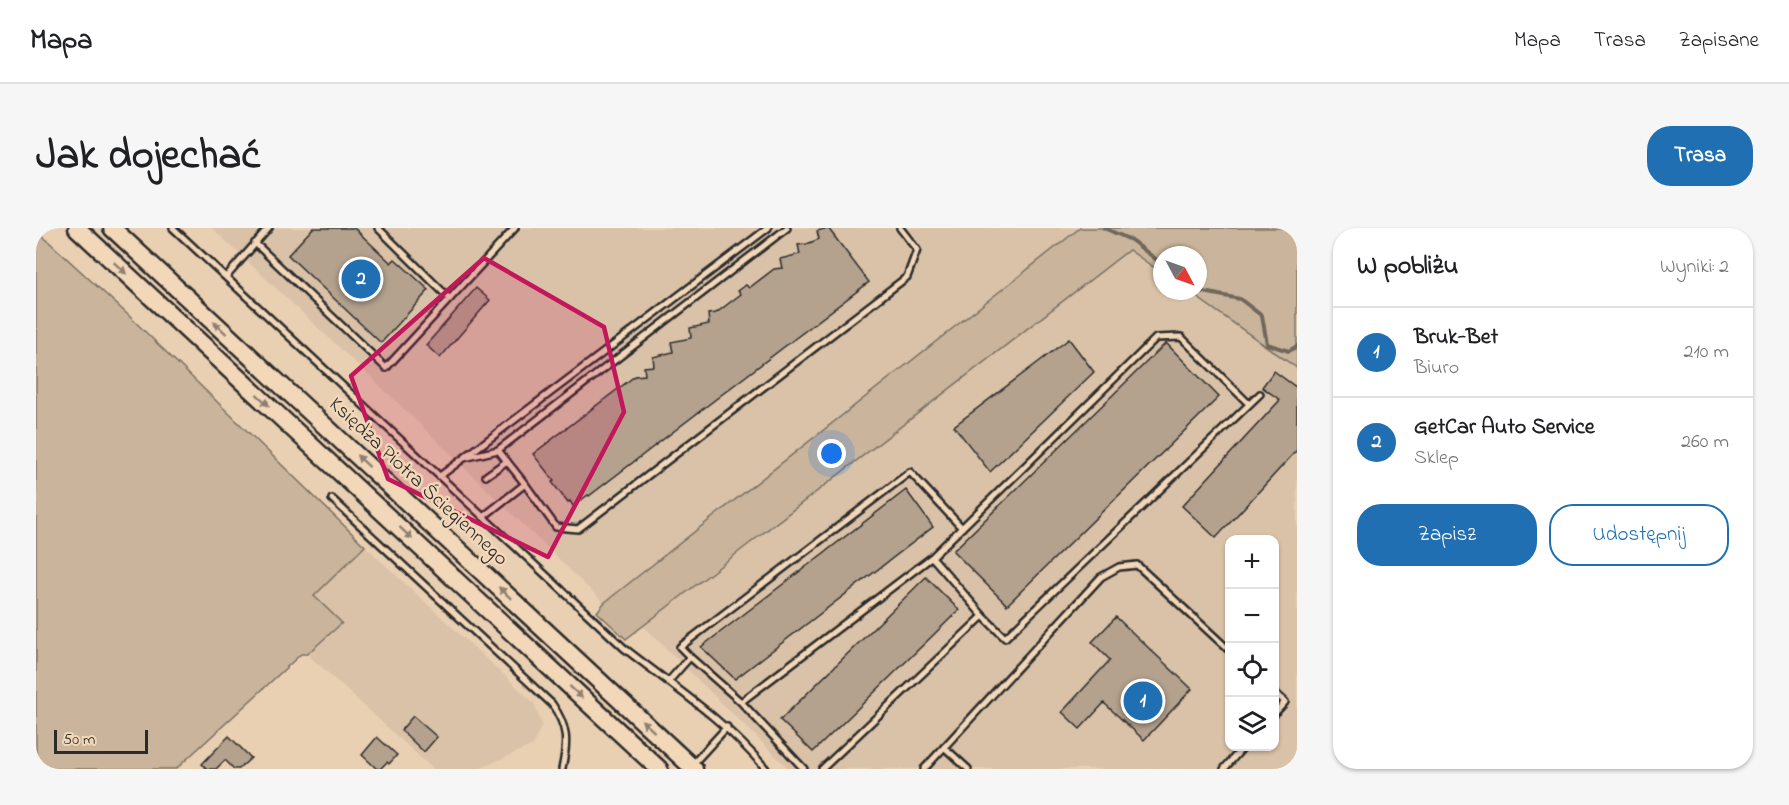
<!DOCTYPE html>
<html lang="pl">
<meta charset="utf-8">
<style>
:root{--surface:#fff;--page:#f6f6f6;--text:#202124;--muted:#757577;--line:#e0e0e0;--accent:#1f6fb2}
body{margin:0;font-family:"Indie Flower",sans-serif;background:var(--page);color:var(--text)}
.controls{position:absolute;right:18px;bottom:18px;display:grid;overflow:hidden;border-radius:12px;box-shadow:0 2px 4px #0004}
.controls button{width:54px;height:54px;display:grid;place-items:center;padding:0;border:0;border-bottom:2px solid var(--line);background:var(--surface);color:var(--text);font:30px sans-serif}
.compass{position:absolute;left:1117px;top:18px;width:54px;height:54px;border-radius:50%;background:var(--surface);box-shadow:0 2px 4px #0004;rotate:131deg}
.scale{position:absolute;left:18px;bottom:15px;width:94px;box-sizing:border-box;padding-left:6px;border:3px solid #2b2b2b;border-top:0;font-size:16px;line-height:21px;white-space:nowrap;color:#2b2b2b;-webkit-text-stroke:4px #f2d7b9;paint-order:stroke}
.you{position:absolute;left:796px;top:226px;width:21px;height:21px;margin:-15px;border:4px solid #fff;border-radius:50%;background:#1a73e8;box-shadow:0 0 0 9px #1a73e833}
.badge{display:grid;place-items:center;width:39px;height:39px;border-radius:50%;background:var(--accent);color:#fff;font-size:20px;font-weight:700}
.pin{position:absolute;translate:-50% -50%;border:3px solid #fff;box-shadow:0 2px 6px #0006}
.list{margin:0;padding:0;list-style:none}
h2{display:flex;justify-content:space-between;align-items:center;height:78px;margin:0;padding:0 24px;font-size:26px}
h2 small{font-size:20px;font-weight:400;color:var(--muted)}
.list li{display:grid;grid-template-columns:39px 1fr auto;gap:18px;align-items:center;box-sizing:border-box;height:90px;padding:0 24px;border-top:2px solid var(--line)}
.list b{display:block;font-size:22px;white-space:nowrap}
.list p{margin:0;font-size:20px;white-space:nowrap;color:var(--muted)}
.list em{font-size:20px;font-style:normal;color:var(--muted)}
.actions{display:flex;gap:12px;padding:18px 24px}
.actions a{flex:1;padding:14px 0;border:2px solid var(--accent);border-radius:24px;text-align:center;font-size:21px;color:var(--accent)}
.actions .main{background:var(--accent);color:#fff}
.icon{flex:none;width:33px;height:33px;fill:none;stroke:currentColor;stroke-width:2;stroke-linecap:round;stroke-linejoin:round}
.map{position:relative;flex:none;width:1261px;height:541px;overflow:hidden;border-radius:24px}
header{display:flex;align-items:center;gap:36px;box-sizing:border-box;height:84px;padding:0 30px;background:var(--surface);border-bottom:2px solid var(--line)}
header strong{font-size:28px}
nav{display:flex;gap:33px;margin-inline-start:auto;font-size:21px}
.intro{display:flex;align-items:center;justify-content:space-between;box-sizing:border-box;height:144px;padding:0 36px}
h1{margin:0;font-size:42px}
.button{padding:15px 27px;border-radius:24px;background:var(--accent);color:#fff;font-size:21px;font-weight:700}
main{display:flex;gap:36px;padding:0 36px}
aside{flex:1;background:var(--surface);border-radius:24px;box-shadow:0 2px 4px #0004}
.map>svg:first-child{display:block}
</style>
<header>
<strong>Mapa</strong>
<nav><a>Mapa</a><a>Trasa</a><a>Zapisane</a></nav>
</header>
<div class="intro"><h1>Jak dojechać</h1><a class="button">Trasa</a></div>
<main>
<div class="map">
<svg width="1261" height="541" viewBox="0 0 1261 541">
<rect width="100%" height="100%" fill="#ead0b3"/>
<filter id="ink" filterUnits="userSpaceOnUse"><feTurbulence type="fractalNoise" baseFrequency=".0167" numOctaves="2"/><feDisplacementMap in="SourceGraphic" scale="12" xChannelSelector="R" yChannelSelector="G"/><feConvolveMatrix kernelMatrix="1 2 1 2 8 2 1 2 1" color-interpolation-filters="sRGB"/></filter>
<g filter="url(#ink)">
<!-- built -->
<path fill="#dac2a8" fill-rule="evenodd" d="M176,0H1044L568,375L359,172Z
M1093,22L1126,45V63H1152L1261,140V541H753L607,398ZM1194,311H1238V518H1194Z
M329,318L498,475L506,497L497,517L443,541H397L271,426L305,395L277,368Z"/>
<!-- green -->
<path fill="#cab59c" stroke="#7a7064" stroke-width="1.5" d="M1044,0H1261V140L1152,63H1162V27H1126V45L1093,22L590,411L561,384L568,375Z
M0,2L90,85L329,318L278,368L306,395L271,426H265L140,541H0Z"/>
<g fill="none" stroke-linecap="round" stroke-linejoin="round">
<!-- stream -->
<path stroke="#70665c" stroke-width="4" d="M1068,0L1095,12L1126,36
M1162,63L1204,71L1226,88L1231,116L1253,123L1261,118"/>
</g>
<!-- building -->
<path fill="#b4a28e" stroke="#2b2b2b" stroke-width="1.5" d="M277,0H318L355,35L359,31L393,62L345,115L252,27Z
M792,0L833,54L553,268L552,267L537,278L534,273L532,275L516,254L518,253L497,226L599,148L609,147L608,139L618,138L617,129L637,124L635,114L655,110L654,100L673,96L672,86L680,85L705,66L702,63L710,57L713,60L738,41L746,40L744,31L764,26L762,17L771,16L783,11L781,3Z
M440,60L454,72L404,130L390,117Z
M1033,111L1058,144L954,244L918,198Z
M1130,115L1183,169L971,377L917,323Z
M1238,143L1261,160V222L1180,310L1146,278L1244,172L1226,159Z
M870,262L897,299L699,451L665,419Z
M890,349L923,382L777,524L744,492Z
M1080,389L1156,461L1108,512L1068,475L1044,501L1026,484L1074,432L1056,414Z
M377,488L401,509L388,524L365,502Z
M193,508L215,530L203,541H198L189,532L180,541H171L166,536Z
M341,509L361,527L353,536L351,534L344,541H341L326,527Z"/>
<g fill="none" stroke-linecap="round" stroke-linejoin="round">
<!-- service casing -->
<g stroke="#2b2b2b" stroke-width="10">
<path id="service" d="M137,0L588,420C639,460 688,491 730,541
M342,0L414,71
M751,0L462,222L489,256L520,299L542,301L871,49L881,22L864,0
M219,15L350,140L479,0
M190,49L233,0
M428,230L732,0
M404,248L428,230L462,222
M450,248L471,233
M296,271L516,476C532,499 532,514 526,541
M447,289L489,256
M896,329L947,388
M654,429L644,419L874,244L926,300
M632,454L654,429L705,474L768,541
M1238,464L1249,474L1238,486
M705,474L896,329L1120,110L1145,109L1212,175
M908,519L932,541
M656,537L691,499
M786,541L947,388L969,410L1224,166
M888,541L1065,349L1083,339L1101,337L1194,423
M1188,541L1208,518"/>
</g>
<!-- primary casing -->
<g stroke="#2b2b2b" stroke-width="21">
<path id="primary" d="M41,0L623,541
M76,0L658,541"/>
</g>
<!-- service -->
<use href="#service" stroke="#f2d7b9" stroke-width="5"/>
<!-- primary -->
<use href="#primary" stroke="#f2d7b9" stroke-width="16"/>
</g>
<!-- one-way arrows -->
<defs><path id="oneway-solid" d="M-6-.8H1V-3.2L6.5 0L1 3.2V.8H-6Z" transform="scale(1.5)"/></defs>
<g fill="#8e8172">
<use href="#oneway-solid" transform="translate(84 40) rotate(43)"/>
<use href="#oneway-solid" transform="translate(184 100) rotate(-137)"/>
<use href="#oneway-solid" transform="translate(227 172) rotate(43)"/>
<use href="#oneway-solid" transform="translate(327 233) rotate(-137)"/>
<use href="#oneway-solid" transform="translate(370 305) rotate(43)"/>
<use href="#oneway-solid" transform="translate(469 365) rotate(-137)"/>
<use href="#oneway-solid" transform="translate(540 464) rotate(43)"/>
<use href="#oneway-solid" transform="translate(612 498) rotate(-137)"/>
</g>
</g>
<!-- marked area -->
<path fill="#c2185b" fill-opacity="0.2" stroke="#c2185b" stroke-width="4.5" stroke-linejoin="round" d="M448,30L568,99L588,184L512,329L352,251L315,148Z"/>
<g text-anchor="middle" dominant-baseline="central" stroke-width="5" stroke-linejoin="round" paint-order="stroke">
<!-- street labels -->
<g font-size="21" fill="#2b2b2b" stroke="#f2d7b9">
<text transform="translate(382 254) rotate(43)">Księdza Piotra Ściegiennego</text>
</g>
</g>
</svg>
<div class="controls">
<button>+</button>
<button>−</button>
<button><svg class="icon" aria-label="locate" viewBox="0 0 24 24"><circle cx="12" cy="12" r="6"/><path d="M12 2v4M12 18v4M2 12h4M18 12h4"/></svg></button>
<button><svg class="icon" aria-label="layers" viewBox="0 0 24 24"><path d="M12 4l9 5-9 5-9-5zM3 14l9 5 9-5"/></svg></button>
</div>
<svg class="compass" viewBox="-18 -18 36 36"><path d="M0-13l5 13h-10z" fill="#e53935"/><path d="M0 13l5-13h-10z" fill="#757577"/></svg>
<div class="scale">50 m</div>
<div class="you"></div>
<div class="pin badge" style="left:1107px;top:473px">1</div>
<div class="pin badge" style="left:325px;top:51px">2</div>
</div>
<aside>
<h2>W pobliżu<small>Wyniki: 2</small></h2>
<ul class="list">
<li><span class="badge">1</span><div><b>Bruk-Bet</b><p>Biuro</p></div><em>210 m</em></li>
<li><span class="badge">2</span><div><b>GetCar Auto Service</b><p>Sklep</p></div><em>260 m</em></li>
</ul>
<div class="actions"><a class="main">Zapisz</a><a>Udostępnij</a></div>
</aside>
</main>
